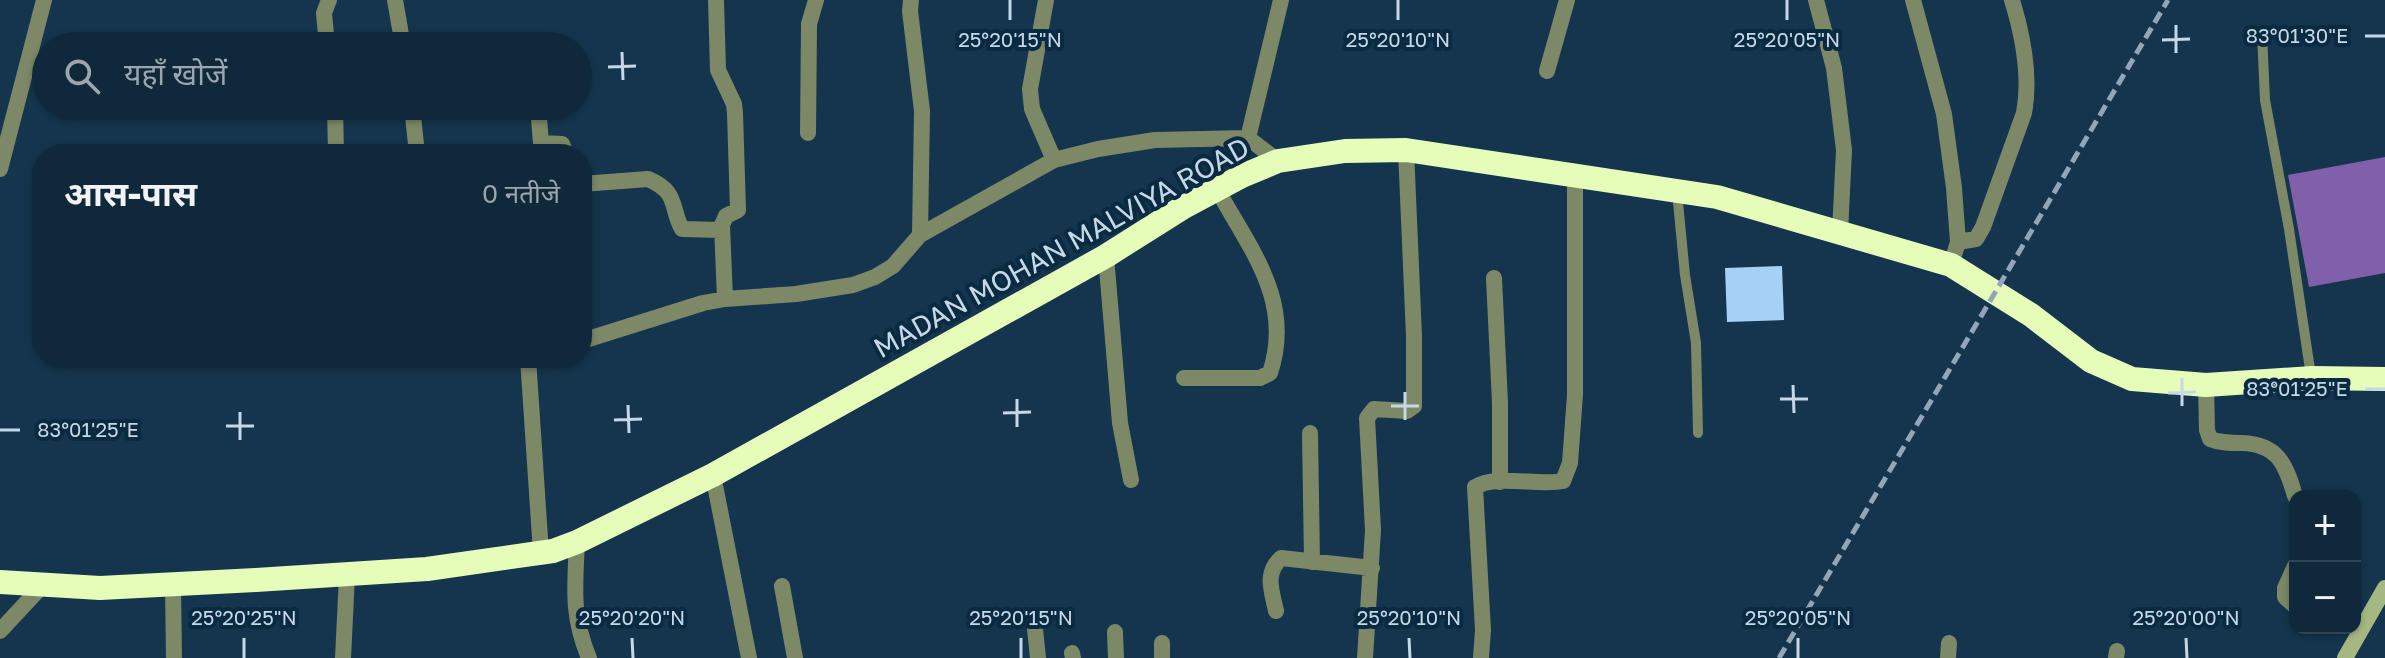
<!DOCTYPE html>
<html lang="hi">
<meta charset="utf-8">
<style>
:root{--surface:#0f283a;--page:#183042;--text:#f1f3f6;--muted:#9ba6af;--line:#2f4454}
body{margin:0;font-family:"Golos Text","Noto Sans Devanagari",sans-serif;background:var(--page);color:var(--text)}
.controls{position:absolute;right:24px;bottom:24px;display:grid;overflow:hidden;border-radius:16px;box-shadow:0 2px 6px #0004}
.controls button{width:72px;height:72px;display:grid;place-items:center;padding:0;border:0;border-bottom:2px solid var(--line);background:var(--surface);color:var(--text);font:40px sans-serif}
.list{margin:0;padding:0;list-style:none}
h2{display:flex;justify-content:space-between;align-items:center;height:104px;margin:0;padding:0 32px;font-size:34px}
h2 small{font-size:26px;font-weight:400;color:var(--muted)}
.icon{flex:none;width:44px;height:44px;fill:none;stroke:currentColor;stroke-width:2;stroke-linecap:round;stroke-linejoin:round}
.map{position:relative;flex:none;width:2385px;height:658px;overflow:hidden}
.search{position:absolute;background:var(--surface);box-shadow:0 2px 6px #0004;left:32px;top:32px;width:560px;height:88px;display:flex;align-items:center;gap:20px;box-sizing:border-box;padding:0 28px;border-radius:44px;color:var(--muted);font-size:30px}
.panel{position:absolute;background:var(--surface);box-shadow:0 2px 6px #0004;left:32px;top:144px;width:560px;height:224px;border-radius:32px}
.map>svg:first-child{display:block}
</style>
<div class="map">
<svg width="2385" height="658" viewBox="0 0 2385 658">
<rect width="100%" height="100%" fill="#14354d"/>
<!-- water -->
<path fill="#8060a8" d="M2385,157V273L2309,287L2288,175Z"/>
<!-- building -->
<path fill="#a6d1f5" d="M1782,266L1784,320L1727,322L1725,268Z"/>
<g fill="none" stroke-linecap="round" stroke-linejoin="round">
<!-- lane -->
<path stroke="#7c8866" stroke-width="10" d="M2262,34L2265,100L2289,229L2311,376
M1677,192L1685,275L1696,343L1698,433"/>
<!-- street -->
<path stroke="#7c8866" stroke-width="16" d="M395,0L403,46
M716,0L718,70L734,104L735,113L738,210L726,216L722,225L725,299
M911,0L910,11L922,111L920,235
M1046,0L1030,89L1032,109L1054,160
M1816,0L1834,68L1844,150L1840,233
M1913,0L1944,114L1954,188L1958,242L1951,265
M327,46L324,13L329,0
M1547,71L1567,0
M335,106L336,154
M412,106L417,154
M538,106L541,143L562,144L566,154
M808,133L809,24L816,0
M1248,138L1281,0
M0,169L44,0
M582,184L648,179C679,192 670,207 682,229L722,230
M1958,242L1976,239L1983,227L2024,113C2031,76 2023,36 2012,0
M1106,256L1120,423L1131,480
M1494,278L1500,403V482
M582,341L703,303L725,299L796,294L853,285L875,277L893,266L920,235L1054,160L1098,149L1155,140L1248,138L1278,161
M528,358L541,553
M1184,378H1260L1270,373C1294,301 1250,249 1217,189
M2206,385L2207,430L2210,439C2220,443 2231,443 2242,443C2278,444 2286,465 2295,496
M1310,433L1312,562
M713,475L749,658
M577,542C575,587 571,615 589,658
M2295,566L2285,588V597L2295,606
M173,584L174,658
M782,586L795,658
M1276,611C1272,591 1264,574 1281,558L1372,568
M1035,629L1038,658
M0,631L41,587
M1115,632L1116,658
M1162,643V658
M1072,653L1073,658
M343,658L347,575
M1365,658L1373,530L1367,418L1374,409L1407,411L1414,406V336L1406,150
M1481,658L1483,630L1475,487C1496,474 1538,486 1563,481L1570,463L1575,395V177
M1948,658L1949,643
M2116,658L2117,651"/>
<!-- secondary -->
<path stroke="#a6b882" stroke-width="16" d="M2345,658L2385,588"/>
<!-- highway -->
<path stroke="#e6fdba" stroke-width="24" d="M0,582L100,588L256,580L427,569L553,551L577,542L713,475L1106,256L1182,208L1242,176L1278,161L1345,151L1406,150L1717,197L1951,265L2031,315L2091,361L2132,379L2206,385L2312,378L2385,379"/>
<!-- rail -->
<path stroke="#91a7b9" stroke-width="5" stroke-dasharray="12 6" stroke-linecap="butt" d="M1779,658L2168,0"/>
</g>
<!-- ticks -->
<path fill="none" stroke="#c6d8e7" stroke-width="3" d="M1010,0V20M1398,0V20M1787,0V20M2176,25V53M2365,36H2385M2162,40L2190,39M622,52L623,80M608,67L636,66M2182,378V406M1793,385L1794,413M2365,389H2385M1405,392V420M2168,393L2196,392M1017,399V427M1780,399H1808M628,405L629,433M1391,406H1419M240,412V440M1003,413L1031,412M614,420L642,419M226,426H254M0,430H20M244,638V658M632,638L633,658M1021,638V658M1409,638L1410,658M1798,638V658M2186,638L2187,658"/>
<g text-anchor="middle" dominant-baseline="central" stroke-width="8" stroke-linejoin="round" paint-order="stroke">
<!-- street labels -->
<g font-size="28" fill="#c6d8e7" stroke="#092b42">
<text transform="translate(1061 247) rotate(-29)">MADAN MOHAN MALVIYA ROAD</text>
</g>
</g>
<g font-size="20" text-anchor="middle" fill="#c6d8e7" stroke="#092b42" stroke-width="8" stroke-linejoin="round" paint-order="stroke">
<text x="2297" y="43">83°01'30"E</text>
<text x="1010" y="47">25°20'15"N</text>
<text x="1398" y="47">25°20'10"N</text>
<text x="1787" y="47">25°20'05"N</text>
<text x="2297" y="396">83°01'25"E</text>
<text x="88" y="437">83°01'25"E</text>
<text x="244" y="625">25°20'25"N</text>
<text x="632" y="625">25°20'20"N</text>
<text x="1021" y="625">25°20'15"N</text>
<text x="1409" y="625">25°20'10"N</text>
<text x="1798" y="625">25°20'05"N</text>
<text x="2186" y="625">25°20'00"N</text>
</g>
</svg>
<div class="controls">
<button>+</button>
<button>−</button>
</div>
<div class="search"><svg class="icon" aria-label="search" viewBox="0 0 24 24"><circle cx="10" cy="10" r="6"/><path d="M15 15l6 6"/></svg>यहाँ खोजें</div>
<section class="panel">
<h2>आस-पास<small>0 नतीजे</small></h2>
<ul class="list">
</ul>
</section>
</div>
